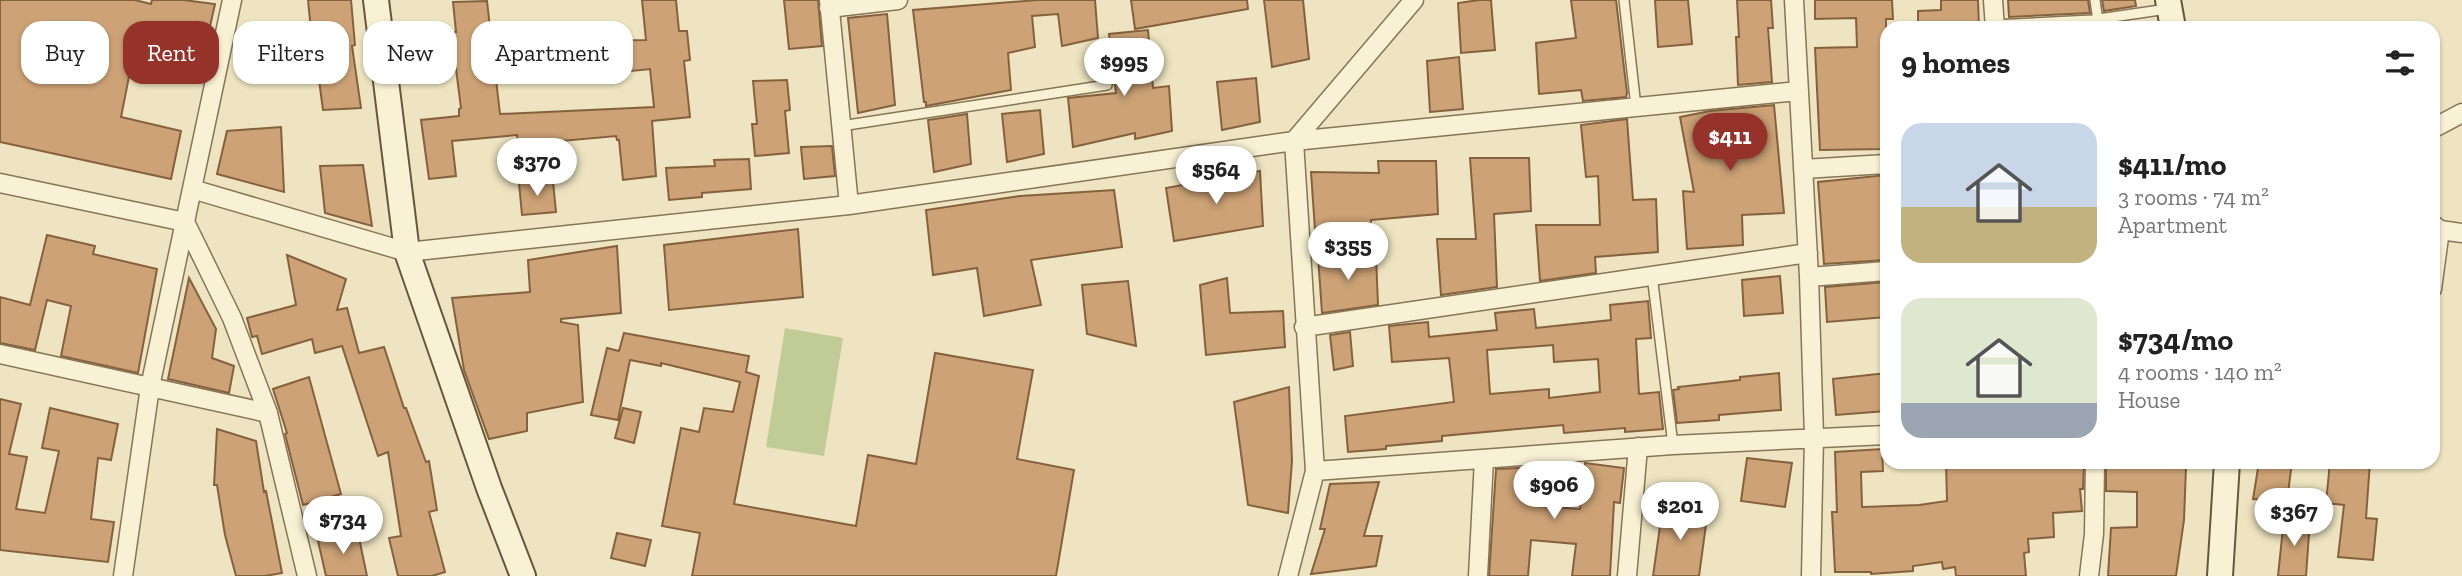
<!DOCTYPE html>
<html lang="en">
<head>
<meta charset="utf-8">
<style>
  :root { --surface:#fff; --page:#f2f2f2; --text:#222; --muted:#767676; --accent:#953229 }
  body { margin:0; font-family:"Zilla Slab",serif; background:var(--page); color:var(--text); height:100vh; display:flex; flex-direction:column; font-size:26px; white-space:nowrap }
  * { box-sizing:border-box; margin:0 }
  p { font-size:23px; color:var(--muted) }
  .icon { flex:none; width:38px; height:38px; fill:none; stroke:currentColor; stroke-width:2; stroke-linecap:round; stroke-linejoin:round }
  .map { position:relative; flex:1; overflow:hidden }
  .side { position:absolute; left:1880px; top:21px; width:560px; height:448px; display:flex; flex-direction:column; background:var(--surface); border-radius:21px; box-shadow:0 2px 5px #0004 }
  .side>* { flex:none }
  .hud { position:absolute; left:21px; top:21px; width:665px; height:63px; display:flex; gap:14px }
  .price { position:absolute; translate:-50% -60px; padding:0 16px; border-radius:24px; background:#fff; color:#222; font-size:23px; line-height:46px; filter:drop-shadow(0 2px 4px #0008) }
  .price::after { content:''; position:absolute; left:50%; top:42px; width:21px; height:16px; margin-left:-10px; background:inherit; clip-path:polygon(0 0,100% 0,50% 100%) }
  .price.current { background:var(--accent); color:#fff }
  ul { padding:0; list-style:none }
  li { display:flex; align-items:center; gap:21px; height:175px; padding:0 21px }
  li span { display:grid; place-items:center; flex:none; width:196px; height:140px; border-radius:21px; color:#555 }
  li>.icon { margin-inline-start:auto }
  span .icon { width:84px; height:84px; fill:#fffc; stroke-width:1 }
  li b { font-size:30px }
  h2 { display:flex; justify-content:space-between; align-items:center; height:84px; padding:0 21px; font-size:30px }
  .tag { padding:0 24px; border-radius:21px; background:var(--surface); box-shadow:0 2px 5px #0004; font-size:24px; line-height:63px }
  .tag.current { background:var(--accent); color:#fff }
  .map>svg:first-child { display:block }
  .green { fill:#c0cb95 }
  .building { fill:#cca276; stroke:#86613e; stroke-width:2; fill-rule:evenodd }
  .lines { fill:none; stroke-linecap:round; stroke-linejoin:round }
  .lane-casing { stroke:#877558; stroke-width:12 }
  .street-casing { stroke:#877558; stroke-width:21 }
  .secondary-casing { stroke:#68563c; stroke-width:28 }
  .lane { stroke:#f9f1d4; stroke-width:9 }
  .street { stroke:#f9f1d4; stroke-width:18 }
  .secondary { stroke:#f9f1d4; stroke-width:24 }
</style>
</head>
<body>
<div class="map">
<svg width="2462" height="576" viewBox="0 0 2462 576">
  <rect width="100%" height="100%" fill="#eee4c1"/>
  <path class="green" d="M785 328 843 338 824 456 766 447Z"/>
  <path class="building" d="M0 0H135L151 4 152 0H183L215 4 206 44 138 31 121 117 181 131 171 179 0 142Z
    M308 0H351L355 45 352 46 361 108 323 110 315 50H313Z
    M642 0H676L679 31H687L690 60 684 61 690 117 652 121 656 176 623 180 619 140H617L616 136 518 145 517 135 452 141 456 176 429 179 421 120 459 116V109L461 108 455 61 418 65 415 33 456 32 453 2 487 1 500 114 654 107 650 69 612 73 611 69 567 73 565 41 646 40Z
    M784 0H818L822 46 789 49Z
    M1038 0H1095L1098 38 1062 46 1058 14 1032 16 1035 47 1008 53 1011 90 926 106V102H924L913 10Z
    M1131 0H1247L1248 9 1135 29Z
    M1264 0H1303L1309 59 1272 67Z
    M1479 0H1491L1495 50 1461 53 1458 3Z
    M1571 0H1616L1627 93 1626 97 1583 101 1581 90 1539 94 1536 43 1576 38Z
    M1655 0H1688L1692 44 1658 47Z
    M1737 0H1771L1773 28H1768L1772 82 1738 85 1736 37H1739Z
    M1815 0H1892L1893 19H1886V149L1820 150 1815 48 1857 47 1856 18 1815 19Z
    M1941 0H1978L1979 28H1918V11L1941 10Z
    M2008 0H2088L2090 13 2009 17Z
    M2102 0H2135L2136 6 2104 11Z
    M887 14 895 105 858 113 848 18Z
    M1148 30 1153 88 1169 86 1172 131 1135 139V133L1073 147 1068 98 1116 93 1109 34Z
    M1459 57 1463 109 1430 112 1427 61Z
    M1256 78 1260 122 1222 130 1217 82Z
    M787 80 790 110 785 111 789 153 755 156 752 124H757L753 81Z
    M1774 105 1784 213 1742 215 1743 245 1687 249 1683 191 1694 192 1680 117 1710 111Z
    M1040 110 1044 154 1007 162 1002 114Z
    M967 114 971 164 934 172 928 120Z
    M1627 119 1633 200 1656 199 1658 252 1595 257 1596 273 1540 281 1536 225H1600L1598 176 1586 177 1581 125Z
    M281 127 284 192 217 174 227 131Z
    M832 146 835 176 804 179 801 147Z
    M1470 158H1529L1531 211 1494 214 1497 287 1441 295 1437 239H1476Z
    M749 159 751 189 702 193V197L669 200 666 168 715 166 714 160Z
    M1378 161H1436L1438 214 1371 220V225L1315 230 1311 172 1379 173Z
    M363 165 372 226 325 213 320 166Z
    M1260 171 1263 226 1174 241 1166 188Z
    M1886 175V260L1824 264 1818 182Z
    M553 182 556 212 522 215 519 183Z
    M1114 190 1122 247 1031 260 1041 305 984 316 977 268 933 275 926 210 1020 196Z
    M798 229 803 297 669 310 664 245Z
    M47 235 95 246 93 254 157 269 138 373 61 356 71 306 47 300 35 350 0 343V297L30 305Z
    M617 246 621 313 561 319V322L578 325 583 402 527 413V431L489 439 464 370 452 298 530 292 528 260Z
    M287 255 346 279 337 310 347 308 359 353 384 347 404 408H406L426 462 429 461 437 510 429 512 445 572 432 576H398L389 538 401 536 388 452 378 456 342 346 315 353 312 339 262 354 257 336 252 337 247 318 296 305Z
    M1318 256H1376L1378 305 1322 313Z
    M1780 276 1783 313 1744 316 1742 280Z
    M189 278 216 329 212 358 234 366 229 393 168 379Z
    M1227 278 1230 313 1283 311 1285 347 1206 355 1200 285Z
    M1128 281 1136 346 1087 334 1082 285Z
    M1886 282V317L1827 322 1825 287Z
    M1648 301 1651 338 1636 339 1639 394 1659 392 1663 429 1625 432V428L1564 433 1563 425 1442 436V441L1386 446V449L1348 452 1345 416 1454 402 1449 358 1392 362 1389 326 1428 322 1429 337 1497 330 1495 313 1534 309 1536 328 1611 320 1610 305ZM1553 345 1554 362 1598 359 1600 392 1549 398V389L1490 394 1487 350Z
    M1350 332 1353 366 1334 370 1330 335Z
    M624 333 749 356 746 372 759 376 734 504 856 526 868 455 916 464 935 353 1033 370 1017 459 1074 470 1056 576H692L700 533 662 526 681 428 699 432 704 408 733 412 740 382 661 363V366L630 360 618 420 591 415 607 348 619 351Z
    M1779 373 1781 410 1719 415V420L1677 423 1673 390 1679 389 1678 387 1740 380V377Z
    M1886 373V411L1836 415 1833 379Z
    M309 377 341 494 303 505 285 434 287 433 273 389Z
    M1289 387 1292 461 1288 513 1248 505 1234 402Z
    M0 399 21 404 9 454 27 457 16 509 45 513 59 451 42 448 50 408 118 424 111 460 98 458 91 519 114 522 108 562 0 550Z
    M623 408 641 412 634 443 615 438Z
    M217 429 256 441 264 492 266 491 282 573 265 576H236L225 535 217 485H214Z
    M1882 449 1883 471 1861 472 1862 507 1919 505 1947 501 1946 462H2084L2083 489H2080L2082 511 2053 513 2054 537 2028 539 2029 552 2024 553 2026 576H1956L1955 567 1943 569 1942 562 1913 566V571L1871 574V572H1835L1832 512H1837L1835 452Z
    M1747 458 1792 463 1785 507 1741 501Z
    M2106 462H2137V468L2186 467 2184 520 2176 576H2108L2111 528 2137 527V492L2106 491Z
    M2259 462H2292L2287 501 2253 499Z
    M2330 462H2370L2366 518 2377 519 2373 560 2338 557 2344 505 2326 503Z
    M1585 463 1624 468 1620 503 1614 502 1610 576H1572L1576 544 1531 540 1528 576H1489L1496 469 1542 467 1538 506 1580 509Z
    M1379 482 1364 536H1382L1376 566 1311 574 1325 529H1320L1330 484Z
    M1663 505 1708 510 1699 576H1653Z
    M2284 518 2310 520 2306 576H2278Z
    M358 533 367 576H326L318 541Z
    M617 533 651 540 645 566 611 558Z"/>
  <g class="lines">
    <defs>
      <path id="lane" d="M1624 0 1636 107
        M2095 0 2099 28
        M1994 25 2092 20 2167 9
        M841 126 1107 85
        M1652 275 1673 445"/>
      <path id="street" d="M829 0 849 205
        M1794 0 1809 277 1814 437 1811 576
        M1993 0 1995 28
        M829 8 898 0
        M1798 91 1294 141 1315 471 1673 445 1886 435
        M2432 129 2462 113
        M1803 169 1886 164
        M0 183 185 222 232 318 268 413
        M192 189 407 252 849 205 1294 141 1414 0
        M2432 224 2440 230 2462 233
        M1809 277 1886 271
        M2432 289 2440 230
        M1304 327 1808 253
        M0 354 268 413 307 576
        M123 576 150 387 232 0
        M1288 576 1315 471
        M1478 576 1484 459
        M1627 576 1638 447
        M2089 576 2094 534 2095 462"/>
      <path id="secondary" d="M376 0 407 252 489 488 523 576
        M2168 0 2173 28
        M2220 576 2227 462"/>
    </defs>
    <use href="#lane" class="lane-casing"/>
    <use href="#street" class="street-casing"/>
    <use href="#secondary" class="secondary-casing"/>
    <use href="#lane" class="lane"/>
    <use href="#street" class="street"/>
    <use href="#secondary" class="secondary"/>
  </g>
</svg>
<b class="price" style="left:1124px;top:98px">$995</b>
<b class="price current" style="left:1730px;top:173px">$411</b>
<b class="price" style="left:537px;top:198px">$370</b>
<b class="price" style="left:1216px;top:206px">$564</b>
<b class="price" style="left:1348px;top:282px">$355</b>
<b class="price" style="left:1554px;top:521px">$906</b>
<b class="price" style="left:1680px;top:542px">$201</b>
<b class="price" style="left:2294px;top:548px">$367</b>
<b class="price" style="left:343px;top:556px">$734</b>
<div class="hud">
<a class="tag">Buy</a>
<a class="tag current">Rent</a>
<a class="tag">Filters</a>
<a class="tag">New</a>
<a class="tag">Apartment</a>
</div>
<section class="side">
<h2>9 homes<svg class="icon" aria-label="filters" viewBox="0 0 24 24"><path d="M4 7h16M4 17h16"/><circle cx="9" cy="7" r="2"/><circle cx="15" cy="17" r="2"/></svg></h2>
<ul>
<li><span style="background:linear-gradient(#c9d6e8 60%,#c2b280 0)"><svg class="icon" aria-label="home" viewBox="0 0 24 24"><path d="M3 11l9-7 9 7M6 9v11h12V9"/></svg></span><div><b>$411/mo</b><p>3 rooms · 74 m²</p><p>Apartment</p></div></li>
<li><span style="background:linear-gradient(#dfe7d0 75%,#9aa5b1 0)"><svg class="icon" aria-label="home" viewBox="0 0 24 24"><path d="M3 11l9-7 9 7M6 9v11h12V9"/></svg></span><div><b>$734/mo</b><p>4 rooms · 140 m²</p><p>House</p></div></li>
</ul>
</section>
</div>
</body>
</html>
